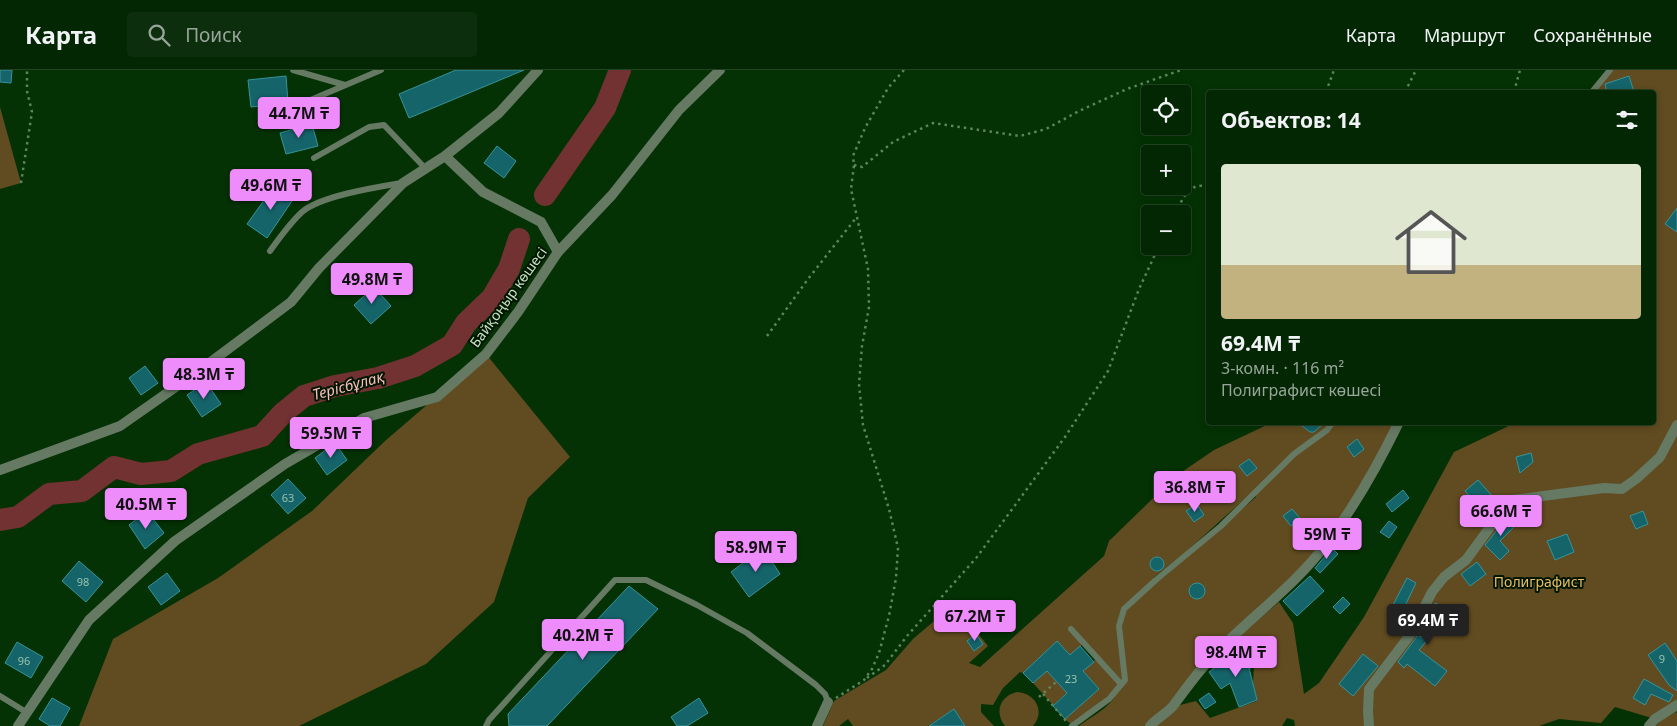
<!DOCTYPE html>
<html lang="ru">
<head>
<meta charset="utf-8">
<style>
  :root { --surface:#032603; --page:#0d2e0d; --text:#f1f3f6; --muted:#97a59a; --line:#244325; --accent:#ed8cfa }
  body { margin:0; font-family:"Noto Sans",sans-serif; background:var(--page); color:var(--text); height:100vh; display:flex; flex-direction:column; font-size:19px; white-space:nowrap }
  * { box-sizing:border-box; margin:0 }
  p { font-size:16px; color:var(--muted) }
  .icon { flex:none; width:28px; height:28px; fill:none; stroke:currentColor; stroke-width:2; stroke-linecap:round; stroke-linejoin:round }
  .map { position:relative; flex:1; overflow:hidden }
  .side { position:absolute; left:1206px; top:20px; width:450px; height:335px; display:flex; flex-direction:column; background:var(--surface); border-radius:5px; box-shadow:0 2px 8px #0003,0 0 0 1px var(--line) }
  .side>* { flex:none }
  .tools { position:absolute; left:1141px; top:15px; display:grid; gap:10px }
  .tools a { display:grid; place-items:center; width:50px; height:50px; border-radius:5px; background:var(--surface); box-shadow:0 2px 8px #0003,0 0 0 1px var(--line); font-size:25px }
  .price { position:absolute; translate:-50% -42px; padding:0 11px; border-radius:5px; background:var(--accent); color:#111; font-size:16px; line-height:32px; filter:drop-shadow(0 1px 2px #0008) }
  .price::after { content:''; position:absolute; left:50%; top:30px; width:15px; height:11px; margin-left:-8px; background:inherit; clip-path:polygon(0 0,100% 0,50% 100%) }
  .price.selected { background:#222; color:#fff }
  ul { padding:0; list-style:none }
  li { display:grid; align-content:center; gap:10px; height:265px; padding:0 15px }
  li+li { border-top:1px solid var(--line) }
  li span { display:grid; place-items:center; height:155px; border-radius:5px; color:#555 }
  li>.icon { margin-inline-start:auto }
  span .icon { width:90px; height:90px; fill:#fffc; stroke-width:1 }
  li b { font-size:21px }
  h2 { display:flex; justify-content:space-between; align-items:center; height:60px; padding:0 15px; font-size:21px }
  header { display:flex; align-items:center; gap:30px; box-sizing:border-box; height:70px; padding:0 25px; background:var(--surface); border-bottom:1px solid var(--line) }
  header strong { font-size:24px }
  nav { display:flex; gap:28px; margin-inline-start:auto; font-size:18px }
  .search { width:350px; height:45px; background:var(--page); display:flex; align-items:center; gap:12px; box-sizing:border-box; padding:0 18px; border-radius:5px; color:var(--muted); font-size:19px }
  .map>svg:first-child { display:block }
  .green { fill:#614b20; fill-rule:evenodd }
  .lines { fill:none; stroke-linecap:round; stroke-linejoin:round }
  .river { stroke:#713231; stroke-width:22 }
  .building { fill:#15646a; stroke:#36949b }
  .path { stroke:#5d845c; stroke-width:2.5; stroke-dasharray:2.5 4; stroke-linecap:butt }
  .service { stroke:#657963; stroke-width:6 }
  .minor { stroke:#657963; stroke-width:10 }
  .tertiary { stroke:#657963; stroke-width:10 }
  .labels { text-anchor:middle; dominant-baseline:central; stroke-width:4; stroke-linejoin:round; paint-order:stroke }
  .number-label { font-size:11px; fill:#98c2ab }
  .street-label { font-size:14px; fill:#c4e2c1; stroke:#011601 }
  .park-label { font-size:14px; fill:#eabd63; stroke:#011601 }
  .water-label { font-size:15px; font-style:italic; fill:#fbbdba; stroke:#011601 }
</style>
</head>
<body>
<header>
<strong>Карта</strong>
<div class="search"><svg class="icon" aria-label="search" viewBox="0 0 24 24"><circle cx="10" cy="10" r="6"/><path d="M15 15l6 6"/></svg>Поиск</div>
<nav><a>Карта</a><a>Маршрут</a><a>Сохранённые</a></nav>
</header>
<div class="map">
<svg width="1677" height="656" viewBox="0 0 1677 656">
  <rect width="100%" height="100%" fill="#043204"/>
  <path class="green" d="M1610 0H1677V632L1655 649 1615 637 1601 653 1559 649 1539 656H1295L1294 650 1287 648 1282 656H1079C1093 645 1117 635 1118 616L1099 634 1072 655 1065 649 1099 619 1083 601 1096 589 1083 574 1069 586 1057 571 1023 603 1020 602 1003 618 993 635 981 634V642L994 656H965L954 639 928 656H853L848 649 839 656H823L834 631 886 600 913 569 954 534 988 576 969 593 980 597 1104 486 1109 471 1176 406 1214 380 1271 353H1399L1327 474 1211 588 1172 637 1196 631 1210 648 1257 631 1253 613 1254 596 1236 569 1279 532 1293 553 1304 624 1319 613 1364 547 1454 382 1515 353 1654 352V22H1592ZM1252 422 1256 427 1164 507 1153 508 1188 480Z
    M0 37 21 113 0 119Z
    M486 284 570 387 528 428 494 532 426 594 299 656H79L113 569 218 508 312 441 385 371Z
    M1047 601 1067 623 1053 635 1033 613Z
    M1017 622C1035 623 1046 641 1033 656H1005C994 642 1000 626 1017 622Z
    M1676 642 1677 643V656H1656L1660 651Z"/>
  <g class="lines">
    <path class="river" d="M545 125 605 38 620 0
      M0 450 18 447 49 424 82 421 114 397 141 404 171 401 198 384 262 366 283 343 304 326 335 316 378 308 415 296 452 275 466 253 492 228 509 199 519 169"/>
  </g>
  <path class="building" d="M0 0H12L11 13 0 12Z
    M456 0H524L409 48 399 24Z
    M286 6 288 33 251 37 248 10Z
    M1629 6 1634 22H1607L1605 14Z
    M312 54 318 76 286 84 280 63Z
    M497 76 516 91 504 108 484 93Z
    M275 115 294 128 267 168 247 154Z
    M1677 138V162L1665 154Z
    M374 217 391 236 371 254 354 235Z
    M145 296 158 313 141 325 129 308Z
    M206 312 221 334 202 347 187 325Z
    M1297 352H1325L1314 362H1310Z
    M1357 369 1364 379 1354 387 1347 377Z
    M335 373 347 390 327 405 315 388Z
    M1531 383 1533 392 1520 403 1516 387Z
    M1249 389 1257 398 1247 406 1239 396Z
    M288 409 306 428 288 444 271 425Z
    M1478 410 1493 427 1480 439 1465 421Z
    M1403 420 1409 428 1392 442 1386 434Z
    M1197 434 1204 445 1194 452 1186 441Z
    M1292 439 1300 448 1291 456 1283 446Z
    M1513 440 1518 445 1511 452 1515 456 1500 471 1509 481 1500 490 1485 475Z
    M147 441 164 463 145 479 129 455Z
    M1643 441 1648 454 1636 459 1630 446Z
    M1389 451 1397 457 1389 468 1380 462Z
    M1567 464 1574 482 1555 490 1547 471Z
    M763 478 780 504 749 527 731 502Z
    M1332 478 1338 484 1320 503 1315 498Z
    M1150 494a7 7 0 1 1 14 0a7 7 0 1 1-14 0Z
    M79 491 103 512 86 532 62 511Z
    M1477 492 1486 504 1470 516 1461 504Z
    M167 503 180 521 161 535 148 517Z
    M1310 506 1324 521 1297 546 1283 531Z
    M1407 508 1416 513 1403 540 1393 535Z
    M1189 521a8 8 0 1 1 16 0a8 8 0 1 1-16 0Z
    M629 516 658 539 547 656H509L508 644Z
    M1343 527 1350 534 1340 544 1333 537Z
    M1435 533 1454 541 1443 566 1434 562 1419 580 1447 601 1435 616 1407 594 1404 598 1398 592 1418 565 1421 567Z
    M976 564 983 574 974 581 967 571Z
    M1057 571 1070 585 1080 576 1094 592 1083 601 1099 619 1065 649 1053 636 1067 623 1047 601 1033 613 1023 603Z
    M17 572 43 587 31 608 5 593Z
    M1665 573 1677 591V621L1669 615 1648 585Z
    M1239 579 1251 598H1249L1257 630 1239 637 1230 613 1221 619 1209 602Z
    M1363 584 1378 596 1353 626 1339 614Z
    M1644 609 1673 625 1669 632 1651 624 1645 635 1633 628Z
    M1209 623 1216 632 1205 639 1199 630Z
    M52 628 70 638 60 656H50L39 649Z
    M699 628 708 643 687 656H677L671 647Z
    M954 639 965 656H929Z"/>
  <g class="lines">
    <path class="path" d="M1326 22 1334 0
      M1405 22 1416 0
      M1514 22 1520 0
      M854 95 862 97 893 72 933 53 1020 66 1046 59 1079 41 1127 19 1181 0
      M21 113 32 42 27 21V0
      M1175 144C1183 129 1188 111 1209 117
      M767 266 808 209 856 148
      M867 608 885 595 907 566 977 487 1065 367 1108 301 1139 219 1159 176
      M1043 624 1066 651
      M1039 627 1056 612
      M836 628 864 610 872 599 879 583 889 546 896 508 898 478 889 439 863 355 859 314 862 276 869 237 868 199 851 119 854 95 853 86 865 58 888 18 904 0"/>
    <path class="service" d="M293 0 345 15
      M1592 22 1610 0
      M280 43 381 0
      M314 88 369 57 384 55 425 98
      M270 181C280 167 290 153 302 142 320 126 377 117 401 113
      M1071 559 1121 614
      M0 626 26 642
      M486 656 489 650 615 510H646L697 535 747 563 816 615 825 624 828 632
      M1072 656 1109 629 1125 610 1119 556 1124 539 1157 509 1221 456 1294 384 1327 360 1333 352"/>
    <path class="minor" d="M445 86 483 122 541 152 558 182 612 125 679 40 720 0
      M0 400 120 356 200 300 291 232 319 198 403 113 445 86 499 43 538 0
      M817 656 828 632
      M1150 656C1157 648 1166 644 1173 636 1185 620 1197 603 1211 588 1248 549 1294 517 1327 473 1355 436 1378 395 1399 352
      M1369 656 1368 641 1369 619 1410 565 1432 522 1444 507 1466 490 1496 449 1512 430 1604 418 1622 419 1636 409 1660 387 1677 355"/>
    <path class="tertiary" d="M18 656 89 550 175 471 285 394 364 348 437 327 486 284 518 242 558 182
      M1649 656 1655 649 1677 635"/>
  </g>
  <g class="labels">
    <g class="number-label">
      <text x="288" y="427">63</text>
      <text x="83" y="511">98</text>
      <text x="1662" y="588">9</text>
      <text x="24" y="590">96</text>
      <text x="1071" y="608">23</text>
    </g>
    <g class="street-label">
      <text transform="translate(508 227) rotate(-54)">Байқоңыр көшесі</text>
    </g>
    <g class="park-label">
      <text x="1539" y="511">Полиграфист</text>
    </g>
    <g class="water-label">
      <text transform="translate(348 315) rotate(-15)">Терісбұлақ</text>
    </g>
  </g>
</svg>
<div class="tools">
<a><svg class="icon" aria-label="locate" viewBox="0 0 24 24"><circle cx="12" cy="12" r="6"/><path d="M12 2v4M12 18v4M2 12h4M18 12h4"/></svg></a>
<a>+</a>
<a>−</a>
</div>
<b class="price" style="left:299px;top:69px">44.7M ₸</b>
<b class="price" style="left:271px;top:141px">49.6M ₸</b>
<b class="price" style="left:372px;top:235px">49.8M ₸</b>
<b class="price" style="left:204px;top:330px">48.3M ₸</b>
<b class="price" style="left:331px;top:389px">59.5M ₸</b>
<b class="price" style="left:1195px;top:443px">36.8M ₸</b>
<b class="price" style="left:146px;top:460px">40.5M ₸</b>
<b class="price" style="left:1501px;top:467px">66.6M ₸</b>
<b class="price" style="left:1327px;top:490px">59M ₸</b>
<b class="price" style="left:756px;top:503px">58.9M ₸</b>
<b class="price" style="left:975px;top:572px">67.2M ₸</b>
<b class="price selected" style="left:1428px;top:576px">69.4M ₸</b>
<b class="price" style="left:583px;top:591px">40.2M ₸</b>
<b class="price" style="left:1236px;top:608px">98.4M ₸</b>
<section class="side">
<h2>Объектов: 14<svg class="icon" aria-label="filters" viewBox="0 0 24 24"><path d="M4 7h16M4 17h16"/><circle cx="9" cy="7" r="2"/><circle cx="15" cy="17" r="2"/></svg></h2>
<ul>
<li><span style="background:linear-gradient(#dfe7d0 65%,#c2b280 0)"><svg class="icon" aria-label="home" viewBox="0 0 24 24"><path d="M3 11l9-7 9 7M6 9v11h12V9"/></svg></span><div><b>69.4M ₸</b><p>3-комн. · 116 m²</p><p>Полиграфист көшесі</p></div></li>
</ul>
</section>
</div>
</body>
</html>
